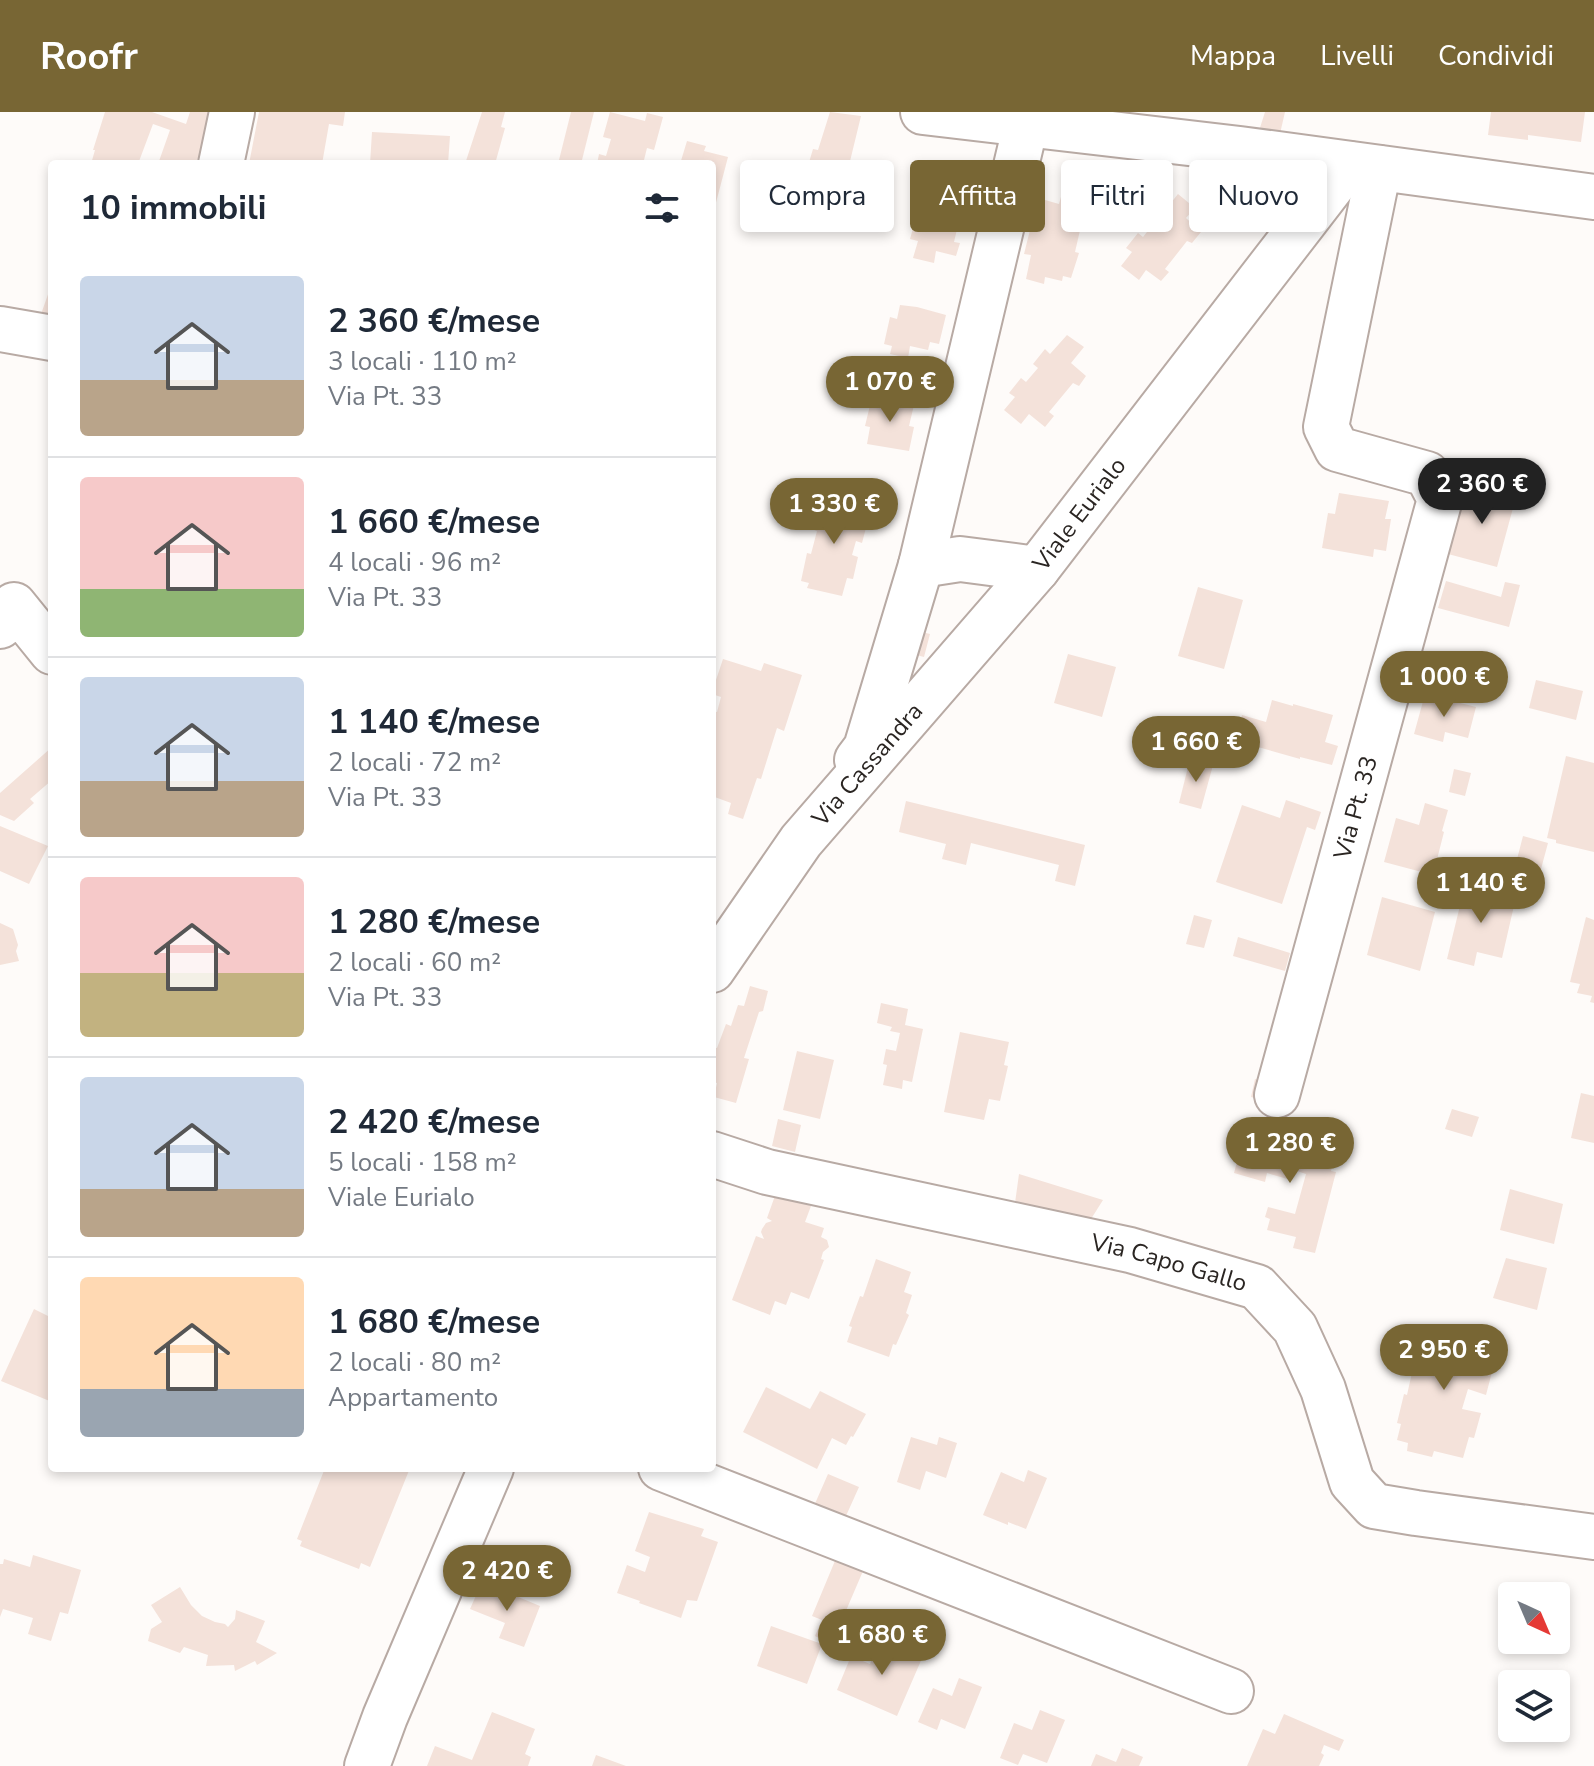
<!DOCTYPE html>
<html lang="it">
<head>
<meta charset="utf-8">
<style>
  :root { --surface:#fff; --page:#f2f2f3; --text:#1f2937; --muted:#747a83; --line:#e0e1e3; --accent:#786634 }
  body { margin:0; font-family:"Nunito Sans",sans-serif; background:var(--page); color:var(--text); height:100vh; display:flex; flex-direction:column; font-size:30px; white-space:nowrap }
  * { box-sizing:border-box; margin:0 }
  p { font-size:26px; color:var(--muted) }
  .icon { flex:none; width:44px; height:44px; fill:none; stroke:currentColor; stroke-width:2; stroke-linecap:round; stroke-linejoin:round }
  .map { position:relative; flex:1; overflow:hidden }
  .sheet { position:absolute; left:48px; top:48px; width:668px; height:1312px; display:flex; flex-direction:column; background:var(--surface); border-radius:8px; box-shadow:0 4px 12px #0003 }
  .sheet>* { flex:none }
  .top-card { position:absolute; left:740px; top:48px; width:734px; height:72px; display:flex; gap:16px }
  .needle { width:52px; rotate:136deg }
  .fabs { position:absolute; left:1498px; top:1470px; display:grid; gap:16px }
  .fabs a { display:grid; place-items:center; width:72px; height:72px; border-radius:8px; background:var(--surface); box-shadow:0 4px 12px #0003; font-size:40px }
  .price { position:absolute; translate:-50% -68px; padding:0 18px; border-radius:28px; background:var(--accent); color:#fff; font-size:26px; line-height:52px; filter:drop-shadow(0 2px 4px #0008) }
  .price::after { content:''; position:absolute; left:50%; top:48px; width:24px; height:18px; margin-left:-12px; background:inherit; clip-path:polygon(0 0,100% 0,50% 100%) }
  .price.active { background:#222; color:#fff }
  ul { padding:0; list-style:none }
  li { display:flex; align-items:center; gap:24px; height:200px; padding:0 32px }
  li+li { border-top:2px solid var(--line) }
  li span { display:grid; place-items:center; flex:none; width:224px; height:160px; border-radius:8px; color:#555 }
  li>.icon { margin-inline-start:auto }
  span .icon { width:96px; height:96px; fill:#fffc; stroke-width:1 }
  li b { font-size:34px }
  h2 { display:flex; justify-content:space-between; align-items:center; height:96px; padding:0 32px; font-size:34px }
  .tag { padding:0 28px; border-radius:8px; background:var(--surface); box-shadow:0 4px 12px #0003; font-size:28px; line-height:72px }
  .tag.active { background:var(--accent); color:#fff }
  header { display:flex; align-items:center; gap:48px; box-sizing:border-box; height:112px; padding:0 40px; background:var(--accent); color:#fff }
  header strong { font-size:38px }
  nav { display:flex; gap:44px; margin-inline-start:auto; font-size:28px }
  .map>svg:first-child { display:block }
  .building { fill:#f4e2da }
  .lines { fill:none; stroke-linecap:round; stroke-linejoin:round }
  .minor-casing { stroke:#b8aaa4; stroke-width:48 }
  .minor { stroke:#fff; stroke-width:44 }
  .labels { text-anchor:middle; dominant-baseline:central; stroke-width:7; stroke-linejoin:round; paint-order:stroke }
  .street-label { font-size:24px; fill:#2a2522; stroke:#fff }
</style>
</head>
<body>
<header>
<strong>Roofr</strong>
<nav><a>Mappa</a><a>Livelli</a><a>Condividi</a></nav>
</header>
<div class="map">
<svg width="1594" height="1654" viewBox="0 0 1594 1654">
  <rect width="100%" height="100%" fill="#fefbf9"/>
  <path class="building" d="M105 0H152L186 12 190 0H207L225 6 204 35 195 52H158L170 18 153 12 138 52 130 50 129 52H91L95 38H93Z
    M259 0H345L343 14 329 12 322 52H249Z
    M482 0H505L501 15 505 16 495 52H465Z
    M571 0H594L581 52H558Z
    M610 0 645 9 647 1 663 5 654 38 647 36 643 52H597L599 42 606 44 611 27 603 25Z
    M830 0 861 4 843 78 804 67 813 37 818 38Z
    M1265 0H1285L1279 26 1258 22Z
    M1491 0H1585L1581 30 1528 23V28L1488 23Z
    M372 20 450 24 448 52H370Z
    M687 29 706 34 704 39 728 45 713 102 712 52H680Z
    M935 57 956 62 954 74 972 79 969 94 963 92 954 130 960 131 956 144 936 139 934 151 913 146 918 129 910 127 915 109 921 111 925 93 919 91 924 73 930 75Z
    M1064 74 1081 78 1080 83 1091 86 1084 115 1081 114 1075 140 1079 141 1071 166 1063 164 1062 169 1045 165 1044 172 1026 167 1031 143 1024 142 1038 86 1059 92Z
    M1178 82 1195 96 1186 106 1201 120 1192 131 1187 129 1165 157 1169 160 1161 169 1146 158 1139 168 1121 154 1132 140 1126 136 1138 121 1143 125 1154 111 1149 107 1161 92 1166 97Z
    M52 171V208L40 205Z
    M900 193 917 195 946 203 939 232 930 230 928 238 910 234 908 246 890 242 892 234 884 232 890 205 897 207Z
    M1067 223 1084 235 1071 251 1086 264 1079 274 1073 271 1049 300 1054 304 1045 315 1029 302 1021 312 1004 298 1015 285 1009 281 1021 266 1026 270 1038 256 1033 252 1045 237 1050 242Z
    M877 284 914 293 909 314 914 315 909 339 867 332 870 315 865 314 872 285 877 286Z
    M1467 373 1516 385 1497 455 1448 442Z
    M1339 381 1389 389 1385 407H1391L1386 439 1374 437 1373 445 1322 436 1328 401 1335 402Z
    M829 385 864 393 860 411 867 412 862 431 856 429 852 443 858 445 853 467 847 466 842 484 807 476 809 471 801 469 807 441 811 442 817 419 814 418 819 390 828 392Z
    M1446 469 1501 485 1505 470 1520 473 1509 515 1438 496Z
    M1198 475 1243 488 1224 557 1178 544Z
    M903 515 930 522 924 545 897 538Z
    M1068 542 1116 555 1102 605 1054 591Z
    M723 547 761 559 764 551 802 563 784 619 777 616 761 667 757 666 743 707 728 702 731 691 712 684V599L717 600 721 585 712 582V580Z
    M1536 568 1583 579 1576 608 1529 596Z
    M1425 582 1476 595 1468 626 1445 620 1443 630 1414 622Z
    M1272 588 1293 594V592L1333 603 1325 630 1338 634 1332 653 1300 645V647L1258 635 1256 644 1233 637 1242 603 1266 610Z
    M52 635V668L30 687 34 691 14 709 0 703V681Z
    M1566 644 1594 651V740L1556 731V728L1547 726Z
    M1190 647 1213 653 1201 697 1179 691Z
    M1454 657 1471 661 1465 684 1449 680Z
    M1286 688 1321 700 1315 718 1307 715 1282 792 1216 770 1242 693 1280 706Z
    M906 689 1085 733 1075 774 1055 769 1059 753 971 731 966 753 942 747 946 732 899 720Z
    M1425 691 1448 698 1442 719 1444 720 1433 763 1384 750 1396 706 1419 713Z
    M0 714 48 734 29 772 0 759Z
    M1523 724 1548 731 1541 757 1516 751Z
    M1465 773 1516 785 1502 846 1477 840 1474 854 1447 847Z
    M1382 785 1435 800 1420 859 1367 843Z
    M1194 803 1212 808 1204 836 1186 832Z
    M1586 805 1594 808V891L1590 890 1592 884 1577 881 1580 872 1570 870Z
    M0 811 13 817 18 833 16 839 19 849 0 853Z
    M1238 825 1290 841 1285 859 1233 844Z
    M750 874 768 879 763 899 759 900 744 946 749 947 736 991 714 985 717 971 712 970V935L717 936 726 912 731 914 738 893 744 894Z
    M881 891 908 897 905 913 923 917 912 970 903 968 902 977 883 973 887 953 883 952 886 937 896 939 900 921 890 919 892 915 877 911Z
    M960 920 1009 930 1004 953 1008 954 1000 989 989 987 984 1008 944 1000Z
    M797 939 834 948 820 1007 783 998Z
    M1255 967 1271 972 1267 989 1251 985Z
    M1581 981 1594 984V1031L1571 1026Z
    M1452 997 1479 1005 1472 1025 1445 1017Z
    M778 1007 801 1013 795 1040 772 1034Z
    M1246 1016 1288 1028 1285 1041 1296 1044 1298 1037 1334 1047 1331 1059 1336 1060 1315 1141 1293 1136 1296 1125 1267 1118 1270 1107 1265 1105 1268 1095 1295 1102 1306 1062 1294 1058 1291 1068 1267 1061 1265 1070 1234 1061Z
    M1019 1062 1103 1088 1091 1107 1076 1105 1015 1091Z
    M1510 1077 1563 1092 1554 1132 1500 1118Z
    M776 1081 811 1094 805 1110 824 1116 821 1125 827 1128 829 1135 823 1140 821 1147 824 1148 809 1187 791 1180 786 1193 775 1189 770 1203 732 1188 756 1124 764 1127 761 1120 762 1117 766 1111 772 1109 767 1106Z
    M1506 1146 1547 1156 1537 1198 1493 1186Z
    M876 1147 911 1160 904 1180 912 1183 906 1201 909 1203 896 1233 893 1232 889 1245 847 1230 852 1215 849 1214 860 1184 863 1185Z
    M34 1197 52 1206V1290L1 1269Z
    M1424 1212 1464 1222 1463 1227 1498 1237 1486 1283 1468 1277 1462 1297 1481 1301 1474 1326 1469 1325 1463 1346 1434 1339 1432 1345 1407 1339 1408 1331 1397 1328 1401 1312 1397 1311 1404 1282 1407 1283 1413 1256 1410 1255Z
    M766 1275 810 1297 820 1279 866 1302 853 1325 851 1324 846 1333 832 1326 817 1357 743 1320Z
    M911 1325 937 1333 939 1325 957 1331 946 1366 926 1359 920 1378 897 1370Z
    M325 1356H410L370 1455 361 1451 359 1457 300 1434 302 1429 297 1427Z
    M1028 1358 1047 1366 1026 1417 1008 1410V1413L983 1403 1001 1360 1024 1370Z
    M828 1362 859 1375 841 1415 810 1403Z
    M649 1400 704 1417 701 1424 718 1430 697 1489 687 1488 681 1506 639 1491 640 1489 617 1481 627 1453 645 1460 650 1445 635 1439Z
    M842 1432 869 1445 833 1529 830 1528 826 1539 822 1537 825 1529 815 1524 822 1508 812 1504Z
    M33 1443 81 1458 68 1502 60 1500 51 1529 28 1522 33 1506 3 1497 0 1505V1452H3L4 1447 30 1455Z
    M482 1470 540 1494 524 1535 499 1526 505 1511 470 1497Z
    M180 1475 191 1493 202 1504 215 1510 225 1512 228 1515 235 1507 236 1498 265 1509 256 1530 277 1541 257 1553 255 1549 235 1559 234 1553 206 1554 208 1543 184 1535 180 1541 148 1529 151 1517 162 1510 151 1493Z
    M771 1514 822 1532 807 1572 757 1554Z
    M881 1526 923 1544 897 1604 837 1578 851 1544 870 1552Z
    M959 1566 982 1575 965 1617 941 1607 937 1618 918 1610 933 1576 952 1584Z
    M1040 1598 1065 1608 1047 1651 1023 1642 1018 1653 1000 1646 1014 1611 1032 1618Z
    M492 1600 535 1617 525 1642 531 1645 528 1654H427L435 1634 472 1648Z
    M1284 1602 1344 1628 1339 1639 1324 1633 1321 1641 1324 1643 1319 1654H1247L1263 1617 1275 1622Z
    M1122 1636 1143 1645 1139 1654H1091L1096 1642 1116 1650Z
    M596 1643 626 1654H592Z"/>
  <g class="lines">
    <defs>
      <g id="minor">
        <path d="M923 0 1240 37 1594 85"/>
        <path d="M221 52 232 0"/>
        <path d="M0 217 52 226"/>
        <path d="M921 453 960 447 1037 457"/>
        <path d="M0 514 14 493 52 540"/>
        <path d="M857 648 866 636 921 453 1026 12"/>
        <path id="s1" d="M712 858 801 729 1037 457 1349 52"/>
        <path id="s2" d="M1277 983 1440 387 1427 362 1337 337 1326 315 1379 56"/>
        <path id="s3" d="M712 1042 767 1060 1130 1138 1257 1175 1295 1216 1323 1277 1352 1370 1374 1394 1416 1401 1594 1425"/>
        <path d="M661 1356 1231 1579"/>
        <path d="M367 1654 385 1605 491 1356"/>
      </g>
    </defs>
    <use href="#minor" class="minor-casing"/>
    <use href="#minor" class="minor"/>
  </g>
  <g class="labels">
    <g class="street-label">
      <text stroke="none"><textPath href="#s1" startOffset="586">Viale Eurialo</textPath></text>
      <text stroke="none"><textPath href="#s1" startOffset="258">Via Cassandra</textPath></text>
      <text stroke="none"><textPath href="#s2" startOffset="298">Via Pt. 33</textPath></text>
      <text stroke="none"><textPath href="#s3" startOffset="470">Via Capo Gallo</textPath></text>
    </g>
  </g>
</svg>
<div class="fabs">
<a><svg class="needle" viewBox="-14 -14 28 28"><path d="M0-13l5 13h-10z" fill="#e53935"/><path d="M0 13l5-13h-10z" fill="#747a83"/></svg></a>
<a><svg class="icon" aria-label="layers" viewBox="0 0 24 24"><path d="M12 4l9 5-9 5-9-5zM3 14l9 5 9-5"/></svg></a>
</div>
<b class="price" style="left:890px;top:312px">1 070 €</b>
<b class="price active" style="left:1482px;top:414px">2 360 €</b>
<b class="price" style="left:834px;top:434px">1 330 €</b>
<b class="price" style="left:1444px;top:607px">1 000 €</b>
<b class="price" style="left:1196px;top:672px">1 660 €</b>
<b class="price" style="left:1481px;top:813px">1 140 €</b>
<b class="price" style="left:1290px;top:1073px">1 280 €</b>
<b class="price" style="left:1444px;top:1280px">2 950 €</b>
<b class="price" style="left:507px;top:1501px">2 420 €</b>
<b class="price" style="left:882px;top:1565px">1 680 €</b>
<div class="top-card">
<a class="tag">Compra</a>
<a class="tag active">Affitta</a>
<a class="tag">Filtri</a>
<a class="tag">Nuovo</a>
</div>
<section class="sheet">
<h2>10 immobili<svg class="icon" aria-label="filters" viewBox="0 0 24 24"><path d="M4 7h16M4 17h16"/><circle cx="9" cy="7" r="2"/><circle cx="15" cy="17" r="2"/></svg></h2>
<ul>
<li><span style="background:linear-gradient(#c9d6e8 65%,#b9a48a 0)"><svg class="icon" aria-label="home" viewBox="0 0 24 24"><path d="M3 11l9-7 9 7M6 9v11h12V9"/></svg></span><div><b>2 360 €/mese</b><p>3 locali · 110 m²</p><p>Via Pt. 33</p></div></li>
<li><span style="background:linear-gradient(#f6c9c9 70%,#8fb573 0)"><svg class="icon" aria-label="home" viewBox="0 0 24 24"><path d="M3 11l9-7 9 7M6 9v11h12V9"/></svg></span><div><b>1 660 €/mese</b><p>4 locali · 96 m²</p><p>Via Pt. 33</p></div></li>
<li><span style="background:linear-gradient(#c9d6e8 65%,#b9a48a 0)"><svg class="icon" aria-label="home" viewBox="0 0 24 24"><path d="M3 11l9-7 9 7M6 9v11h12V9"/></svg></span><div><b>1 140 €/mese</b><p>2 locali · 72 m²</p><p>Via Pt. 33</p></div></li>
<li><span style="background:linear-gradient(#f6c9c9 60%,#c2b280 0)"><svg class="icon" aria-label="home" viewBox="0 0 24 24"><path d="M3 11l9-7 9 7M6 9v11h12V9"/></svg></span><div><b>1 280 €/mese</b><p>2 locali · 60 m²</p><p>Via Pt. 33</p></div></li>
<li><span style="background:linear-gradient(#c9d6e8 70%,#b9a48a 0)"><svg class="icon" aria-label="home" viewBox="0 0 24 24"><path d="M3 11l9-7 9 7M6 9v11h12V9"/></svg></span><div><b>2 420 €/mese</b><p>5 locali · 158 m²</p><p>Viale Eurialo</p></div></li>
<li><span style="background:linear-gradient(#ffd9b3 70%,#9aa5b1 0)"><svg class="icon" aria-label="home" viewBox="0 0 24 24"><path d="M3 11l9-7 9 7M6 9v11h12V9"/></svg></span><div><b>1 680 €/mese</b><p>2 locali · 80 m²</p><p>Appartamento</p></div></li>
</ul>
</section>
</div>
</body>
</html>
